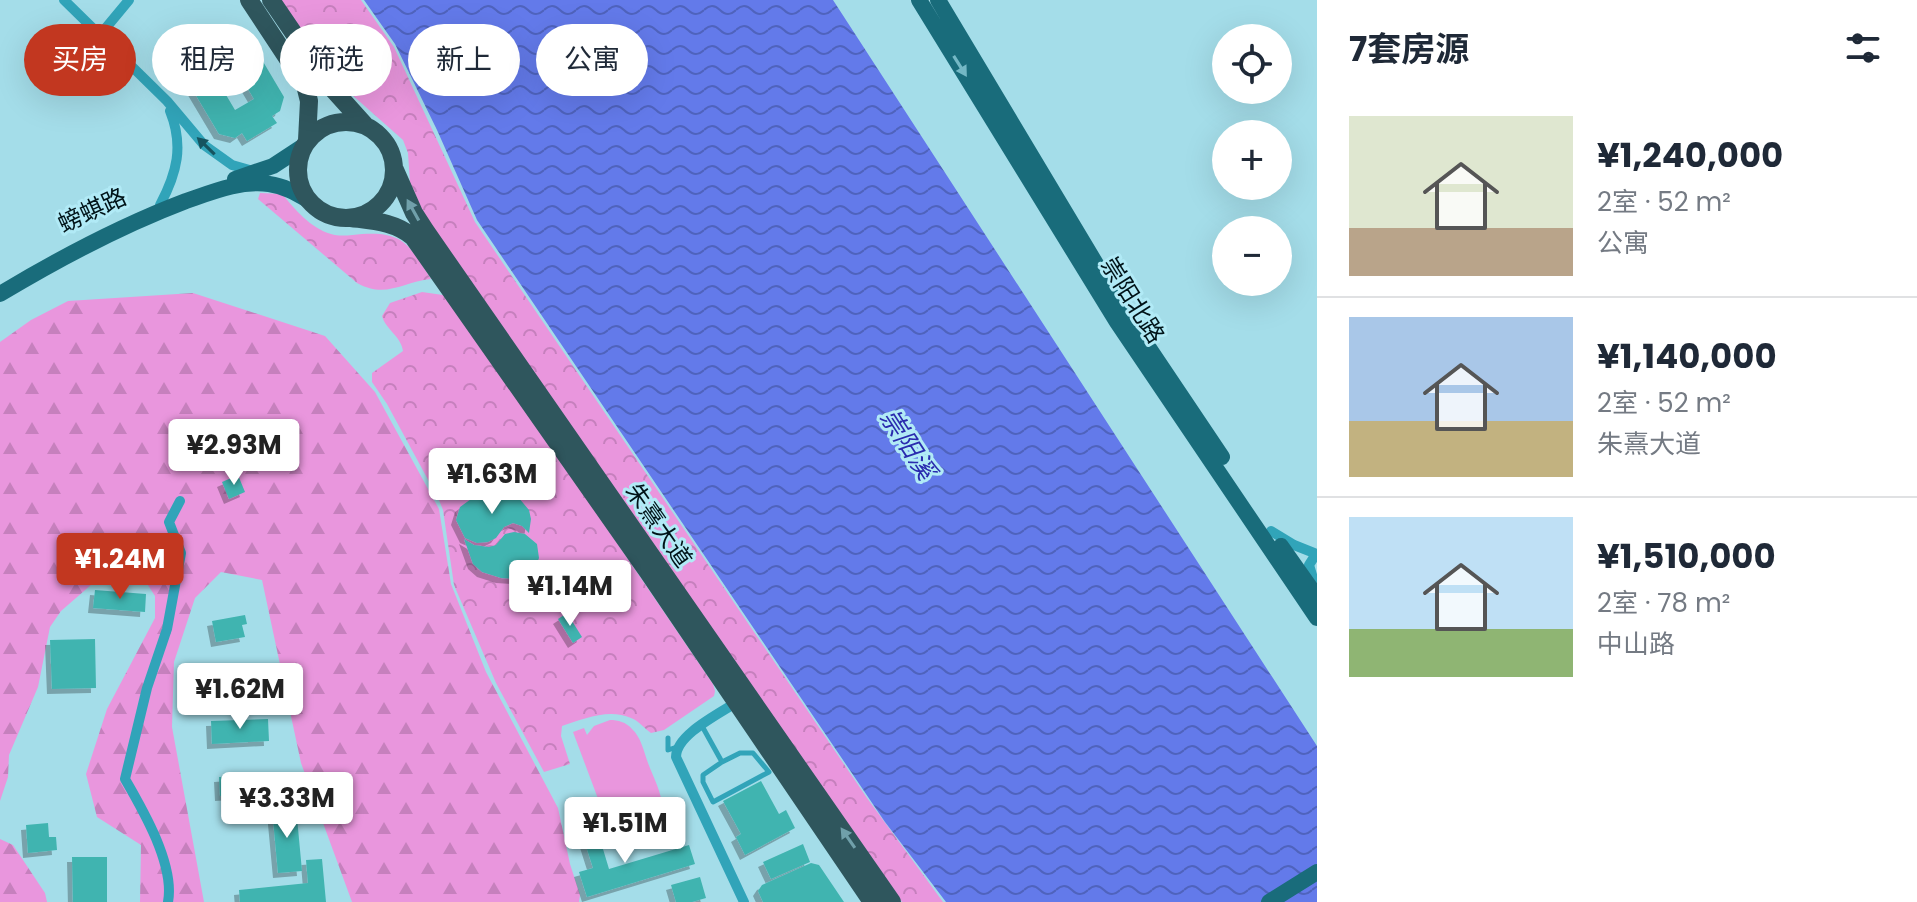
<!DOCTYPE html>
<html lang="zh">
<head>
<meta charset="utf-8">
<style>
  :root { --surface:#fff; --page:#f2f2f3; --text:#1f2937; --muted:#747a83; --line:#e0e1e3; --accent:#c23720 }
  body { margin:0; font-family:Poppins,"Noto Sans SC",sans-serif; background:var(--page); color:var(--text); height:100vh; display:flex; flex-direction:column; font-size:30px; white-space:nowrap }
  * { box-sizing:border-box; margin:0 }
  p { font-size:26px; color:var(--muted) }
  .icon { flex:none; width:44px; height:44px; fill:none; stroke:currentColor; stroke-width:2; stroke-linecap:round; stroke-linejoin:round }
  .map { position:relative; flex:1; overflow:hidden }
  .drawer { display:flex; flex-direction:column; background:var(--surface); width:600px }
  .drawer>* { flex:none }
  .top-card { position:absolute; left:24px; top:24px; width:760px; height:72px; display:flex; gap:16px }
  .controls { position:absolute; left:1212px; top:24px; display:grid; gap:16px }
  .controls a { display:grid; place-items:center; width:80px; height:80px; border-radius:50%; background:var(--surface); box-shadow:0 8px 32px #0002; font-size:40px }
  .price { position:absolute; translate:-50% -68px; padding:0 18px; border-radius:8px; background:#fff; color:#222; font-size:26px; line-height:52px; filter:drop-shadow(0 2px 4px #0008) }
  .price::after { content:''; position:absolute; left:50%; top:48px; width:24px; height:18px; margin-left:-12px; background:inherit; clip-path:polygon(0 0,100% 0,50% 100%) }
  .price.on { background:var(--accent); color:#fff }
  ul { padding:0; list-style:none }
  li { display:flex; align-items:center; gap:24px; height:200px; padding:0 32px }
  li+li { border-top:2px solid var(--line) }
  li span { display:grid; place-items:center; flex:none; width:224px; height:160px; border-radius:0px; color:#555 }
  li>.icon { margin-inline-start:auto }
  span .icon { width:96px; height:96px; fill:#fffc; stroke-width:1 }
  li b { font-size:34px }
  h2 { display:flex; justify-content:space-between; align-items:center; height:96px; padding:0 32px; font-size:34px }
  .pill { padding:0 28px; border-radius:36px; background:var(--surface); box-shadow:0 8px 32px #0002; font-size:28px; line-height:72px }
  .pill.on { background:var(--accent); color:#fff }
  main { display:flex; flex:1; min-height:0 }
  .map>svg:first-child { display:block }
  .grass { fill:#e996dd }
  .forest { fill:url(#forest-firs) }
  .park { fill:url(#park-crowns) }
  .water { fill:url(#water-waves) }
  .building { fill:#41b4b0; filter:url(#shadow) }
  .lines { fill:none; stroke-linecap:round; stroke-linejoin:round }
  .lane { stroke:#31a4b9; stroke-width:5 }
  .street { stroke:#31a4b9; stroke-width:10 }
  .primary { stroke:#196c7b; stroke-width:16 }
  .highway { stroke:#2f565d; stroke-width:18 }
  .oneway { fill:#74b8c5 }
  .oneway2 { fill:#165460 }
  .oneway3 { fill:#70a0aa }
  .labels { text-anchor:middle; dominant-baseline:central; stroke-width:6; stroke-linejoin:round; paint-order:stroke }
  .street-label { font-size:24px; fill:#001318; stroke:#b1eaf6 }
  .water-label { font-size:26px; font-style:italic; fill:#2a2bae; stroke:#b1eaf6 }
</style>
</head>
<body>
<main>
<div class="map">
<svg width="1317" height="902" viewBox="0 0 1317 902">
  <defs>
    <pattern id="forest-firs" width="22" height="20" patternUnits="userSpaceOnUse" patternTransform="scale(2)"><rect width="22" height="20" fill="#e996dd"/><path d="M5 1l3.5 6h-7zM16 11l3.5 6h-7z" fill="#c680bd"/></pattern>
    <pattern id="park-crowns" width="20" height="18" patternUnits="userSpaceOnUse" patternTransform="scale(2)"><rect width="20" height="18" fill="#e996dd"/><path d="M2 6a3 3 0 1 1 6 0M12 15a3 3 0 1 1 6 0" fill="none" stroke="#c680bd"/></pattern>
    <pattern id="water-waves" width="16" height="10" patternUnits="userSpaceOnUse" patternTransform="scale(2)"><rect width="16" height="10" fill="#637aea"/><path d="M0 5q4-4 8 0t8 0" fill="none" stroke="#4f63bd"/></pattern>
    <filter id="shadow"><feDropShadow dx="-5" dy="5" stdDeviation="0" flood-color="#0004"/></filter>
  </defs>
  <rect width="100%" height="100%" fill="#a4dde9"/>
  <path class="grass" d="M610 720C618 720 626 722 632 729 641 737 644 752 648 763 655 782 675 816 652 832 642 838 631 835 622 831L624 840 615 844 573 732 584 728 587 735 594 726Z"/>
  <path class="forest" d="M193 293 325 336 375 392 439 509 451 584 486 672 558 808 570 864 580 895 579 902H352L301 763 262 580 221 572 195 598 174 662 172 727 204 902H140L141 845 97 817 86 774 107 709 155 618V596L142 576 118 574 91 585 61 611 50 627 38 687 9 755 8 777 0 801V342L31 320 68 301Z
    M0 839 13 845 45 893 47 902H0Z"/>
  <path class="park" d="M278 0H361L394 47 475 222 867 798 943 902H902L825 798 427 221 415 197 410 183 408 153 403 140 342 86Z
    M260 193 282 194C295 209 310 228 331 234 340 237 352 235 362 234 404 231 410 246 431 279 402 282 386 299 357 283L258 199Z
    M422 292 443 295 491 358 713 684 715 691 714 696 664 730 651 733C645 729 639 721 631 718 609 708 583 719 562 726L561 736 570 764 544 772 496 683 454 585 443 510 439 500 387 404 372 382V373L403 351C401 336 386 330 382 316L390 303Z"/>
  <path class="water" d="M364 0H833L1317 746V902H946L885 822 477 220 437 130 395 44Z"/>
  <path class="building" d="M255 48 284 97 280 111 272 116 277 123 247 141 242 133 235 138 219 134 191 87 213 73 235 110 254 99 232 62Z
    M238 475 245 492 229 499 222 482Z
    M499 490 518 497 529 510 531 519 529 533 522 526 513 523 504 527 496 538 488 542 477 543 465 538 456 520 460 507 478 494Z
    M514 532 525 534 537 544 539 558 534 571 518 579 501 578 482 572 473 564 464 539 474 545 489 547 496 545 505 534Z
    M95 590 146 594 145 612 93 608Z
    M567 613 582 637 573 643 558 619Z
    M245 615 247 624 242 625 245 637 216 642 212 621Z
    M95 639 96 688 52 689 50 640Z
    M268 680 269 703 211 704 210 682Z
    M268 719 269 741 212 744 211 721Z
    M281 773 283 792 220 796 219 777Z
    M761 781 779 814 786 810 795 828 745 855 736 837 741 834 723 801Z
    M296 807 302 871 278 873 272 809Z
    M594 819 609 869 689 845 695 864 587 897 579 872 593 868 579 824Z
    M48 823 49 837H56L57 850 28 853 26 825Z
    M803 844 810 862 771 879 763 862Z
    M72 857H107V902H73Z
    M322 859 326 902H240L239 890 308 883 306 860Z
    M811 863 819 865 844 902H763L758 891 762 885Z
    M700 877 706 898 692 902H676L671 885Z"/>
  <g class="lines">
    <path class="lane" d="M702 726 722 762 703 775V782L713 802 769 772 753 753H740L722 762
      M668 738V750L677 747"/>
    <path class="street" d="M64 0 167 101 204 145 232 165 253 171
      M100 35 129 0
      M160 205C177 173 184 146 170 111
      M1271 531 1294 545 1317 554
      M1315 585 1309 565 1316 554
      M740 700C721 713 676 734 676 757L744 902
      M168 902C175 865 143 810 125 779L147 688 167 629 181 553 169 522 180 501"/>
    <path class="primary" d="M919 0 1117 322 1317 618
      M938 0 1126 314 1222 457
      M235 179 273 166 305 145
      M0 294C60 258 120 226 186 201 212 192 241 180 269 184 284 186 296 193 308 200
      M1281 546 1317 597
      M1269 902 1317 872"/>
    <path class="highway" d="M249 0 305 85 309 101 307 140
      M271 0 329 85 365 125
      M298 170a48 48 0 1 1 96 0a48 48 0 1 1-96 0Z
      M395 170 414 213 425 230 892 902
      M351 218C374 221 395 222 413 237L648 572 872 902"/>
  </g>
  <defs><path id="oneway-solid" d="M-6-.8H1V-3.2L6.5 0L1 3.2V.8H-6Z" transform="scale(2)"/></defs>
  <use class="oneway" href="#oneway-solid" transform="translate(960 66) rotate(58)"/>
  <use class="oneway2" href="#oneway-solid" transform="translate(206 146) rotate(-136)"/>
  <g class="oneway3">
    <use href="#oneway-solid" transform="translate(413 210) rotate(-119)"/>
    <use href="#oneway-solid" transform="translate(848 838) rotate(-125)"/>
  </g>
  <g class="labels">
    <g class="street-label">
      <text transform="translate(92 210) rotate(-25)">螃蜞路</text>
      <text transform="translate(1133 300) rotate(58)">崇阳北路</text>
      <text transform="translate(659 525) rotate(55)">朱熹大道</text>
    </g>
    <g class="water-label">
      <text transform="translate(908 444) rotate(57)">崇阳溪</text>
    </g>
  </g>
</svg>
<div class="controls">
<a><svg class="icon" aria-label="locate" viewBox="0 0 24 24"><circle cx="12" cy="12" r="6"/><path d="M12 2v4M12 18v4M2 12h4M18 12h4"/></svg></a>
<a>+</a>
<a>−</a>
</div>
<b class="price" style="left:234px;top:487px">¥2.93M</b>
<b class="price" style="left:492px;top:516px">¥1.63M</b>
<b class="price on" style="left:120px;top:601px">¥1.24M</b>
<b class="price" style="left:570px;top:628px">¥1.14M</b>
<b class="price" style="left:240px;top:731px">¥1.62M</b>
<b class="price" style="left:287px;top:840px">¥3.33M</b>
<b class="price" style="left:625px;top:865px">¥1.51M</b>
<div class="top-card">
<a class="pill on">买房</a>
<a class="pill">租房</a>
<a class="pill">筛选</a>
<a class="pill">新上</a>
<a class="pill">公寓</a>
</div>
</div>
<section class="drawer">
<h2>7套房源<svg class="icon" aria-label="filters" viewBox="0 0 24 24"><path d="M4 7h16M4 17h16"/><circle cx="9" cy="7" r="2"/><circle cx="15" cy="17" r="2"/></svg></h2>
<ul>
<li><span style="background:linear-gradient(#dfe7d0 70%,#b9a48a 0)"><svg class="icon" aria-label="home" viewBox="0 0 24 24"><path d="M3 11l9-7 9 7M6 9v11h12V9"/></svg></span><div><b>¥1,240,000</b><p>2室 · 52 m²</p><p>公寓</p></div></li>
<li><span style="background:linear-gradient(#a9c7e8 65%,#c2b280 0)"><svg class="icon" aria-label="home" viewBox="0 0 24 24"><path d="M3 11l9-7 9 7M6 9v11h12V9"/></svg></span><div><b>¥1,140,000</b><p>2室 · 52 m²</p><p>朱熹大道</p></div></li>
<li><span style="background:linear-gradient(#bfe0f5 70%,#8fb573 0)"><svg class="icon" aria-label="home" viewBox="0 0 24 24"><path d="M3 11l9-7 9 7M6 9v11h12V9"/></svg></span><div><b>¥1,510,000</b><p>2室 · 78 m²</p><p>中山路</p></div></li>
</ul>
</section>
</main>
</body>
</html>
